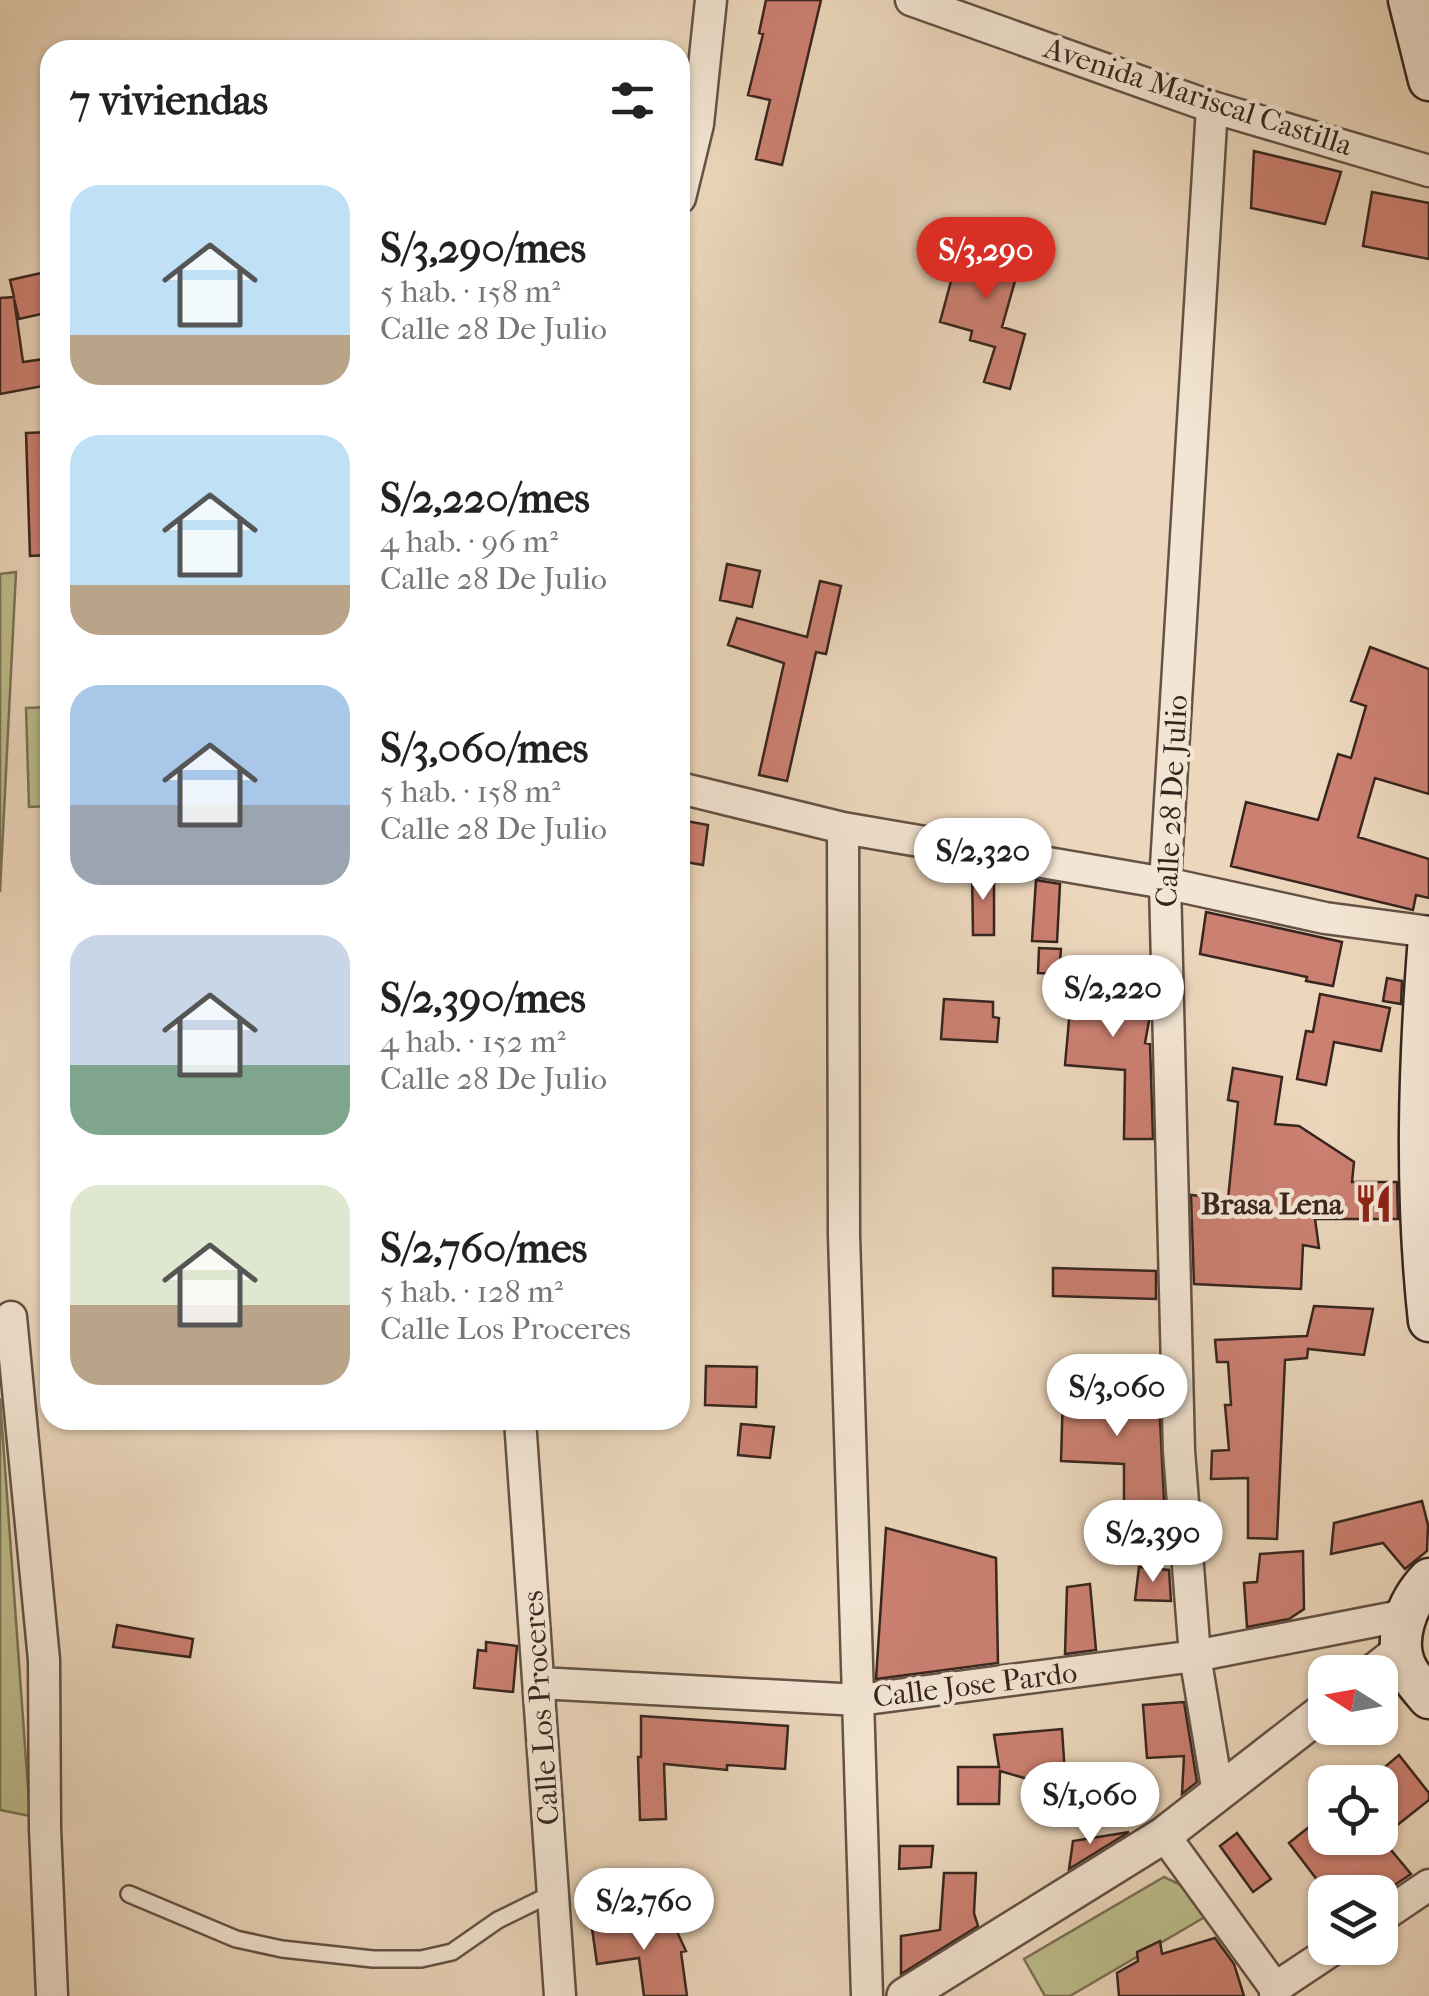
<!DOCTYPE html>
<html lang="es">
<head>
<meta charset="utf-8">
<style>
  :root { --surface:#fff; --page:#f2f2f2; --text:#222; --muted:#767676; --accent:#d93025 }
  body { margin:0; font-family:"IM FELL French Canon",serif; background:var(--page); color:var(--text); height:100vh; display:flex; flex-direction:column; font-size:38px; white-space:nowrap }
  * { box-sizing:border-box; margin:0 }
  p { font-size:32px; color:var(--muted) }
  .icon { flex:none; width:55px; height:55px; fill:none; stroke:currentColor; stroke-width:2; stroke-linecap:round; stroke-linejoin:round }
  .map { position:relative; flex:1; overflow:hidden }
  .side { position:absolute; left:40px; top:40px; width:650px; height:1390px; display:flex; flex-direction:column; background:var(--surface); border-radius:30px; box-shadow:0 2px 8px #0004 }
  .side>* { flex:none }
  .needle { width:65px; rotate:281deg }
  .fabs { position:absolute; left:1308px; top:1655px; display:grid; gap:20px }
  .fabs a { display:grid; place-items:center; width:90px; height:90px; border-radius:20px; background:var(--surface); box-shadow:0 2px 8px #0004; font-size:50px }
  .price { position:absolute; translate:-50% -85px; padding:0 22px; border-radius:35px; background:#fff; color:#222; font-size:32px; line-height:65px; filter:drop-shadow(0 2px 5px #0008) }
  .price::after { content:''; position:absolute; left:50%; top:60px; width:30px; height:22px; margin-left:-15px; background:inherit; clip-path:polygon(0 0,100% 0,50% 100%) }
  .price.selected { background:var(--accent); color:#fff }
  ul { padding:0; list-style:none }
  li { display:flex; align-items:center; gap:30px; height:250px; padding:0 30px }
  li span { display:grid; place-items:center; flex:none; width:280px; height:200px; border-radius:30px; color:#555 }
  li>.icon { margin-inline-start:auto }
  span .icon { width:120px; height:120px; fill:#fffc; stroke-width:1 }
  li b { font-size:42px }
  h2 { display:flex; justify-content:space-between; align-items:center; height:120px; padding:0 30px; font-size:42px }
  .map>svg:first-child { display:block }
  .green { fill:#bdbd8d; stroke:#7a7256; stroke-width:2.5 }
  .building { fill:#cc8072; stroke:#37261f; stroke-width:2.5 }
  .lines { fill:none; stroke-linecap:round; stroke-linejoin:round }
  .service-casing { stroke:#645246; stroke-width:20 }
  .minor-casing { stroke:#645246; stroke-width:35 }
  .tertiary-casing { stroke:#645246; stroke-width:40 }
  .secondary-casing { stroke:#37261f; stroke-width:45 }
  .service { stroke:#f3e5d3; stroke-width:15 }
  .minor { stroke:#f3e5d3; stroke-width:30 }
  .tertiary { stroke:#f3e5d3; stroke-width:35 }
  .secondary { stroke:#f3e5d3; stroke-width:40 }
  .labels { text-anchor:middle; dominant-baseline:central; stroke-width:9; stroke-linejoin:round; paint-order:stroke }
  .street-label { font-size:30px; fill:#37261f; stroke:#f3e5d3 }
  .poi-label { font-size:30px; font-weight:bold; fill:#37261f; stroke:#f3e5d3; text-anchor:end }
</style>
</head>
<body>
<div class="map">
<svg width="1429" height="1996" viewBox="0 0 1429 1996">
  <rect width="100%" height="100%" fill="#ecd7bc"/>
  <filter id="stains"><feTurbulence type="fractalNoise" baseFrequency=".002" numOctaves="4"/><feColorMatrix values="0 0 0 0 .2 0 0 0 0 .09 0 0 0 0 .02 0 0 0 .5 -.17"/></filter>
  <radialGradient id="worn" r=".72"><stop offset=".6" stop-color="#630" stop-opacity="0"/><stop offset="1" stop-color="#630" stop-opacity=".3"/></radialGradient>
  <path class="green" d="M16 572 0 892V574Z
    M50 707V806L29 807 26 708Z
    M0 1398 30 1816 0 1810Z
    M1164 1877 1194 1891 1215 1911 1070 1996H1045L1024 1959Z"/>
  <path class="building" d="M766 0H821L782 165 756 159 770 100 748 95 763 34 759 33Z
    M1254 151 1341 172 1325 224 1251 208Z
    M1372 192 1429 203V259L1363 246Z
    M964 233 1024 249 1002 327 1025 334 1010 389 984 382 995 347 970 340 972 331 940 322Z
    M50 271V312L19 319 14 299 23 362 44 359 48 385 0 394V298L14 297 10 280Z
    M50 432V555L30 556 26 433Z
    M727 564 760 571 752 607 720 600Z
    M820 581 841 586 826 654 816 652 787 781 759 775 784 663 728 645 737 618 807 637Z
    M1370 647 1429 669V794L1375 778 1358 837 1429 859V898L1416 895 1413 910 1231 866 1246 802 1318 820 1338 754 1351 758 1366 706 1351 701Z
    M686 821 708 825 703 865 680 861Z
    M972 869 994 873V935H973Z
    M1036 880 1060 884 1057 942 1032 941Z
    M1206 912 1342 942 1333 986 1306 981 1307 977 1200 954Z
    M1039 948 1061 949 1059 974 1038 973Z
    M1065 966 1099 974V980L1149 988 1150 1015 1145 1043 1150 1044 1153 1139H1124L1125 1070 1065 1065 1071 998 1062 996Z
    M1387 978 1402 981 1401 1004 1383 1001Z
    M1320 994 1390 1008 1381 1051 1334 1042 1326 1085 1297 1079 1306 1031 1313 1032Z
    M944 999 993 1002V1017L999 1018 997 1042 941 1039Z
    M1233 1068 1282 1077 1275 1124 1299 1126 1354 1162 1352 1182H1397L1398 1219H1315L1319 1248 1303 1245 1301 1289 1194 1284 1191 1195 1228 1199 1238 1102 1228 1100Z
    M1053 1268 1156 1271V1299L1053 1296Z
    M1314 1306 1373 1309 1364 1355 1308 1349 1307 1358 1285 1360 1277 1539 1248 1538V1478L1211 1479 1212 1451 1229 1450 1225 1405H1231L1228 1362H1217L1215 1340 1307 1336Z
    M706 1366 757 1367 756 1407 705 1405Z
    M1063 1392 1159 1400 1164 1501 1124 1502V1464L1061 1461Z
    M741 1424 774 1427 770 1458 738 1455Z
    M1422 1501 1428 1525 1427 1551 1405 1569 1383 1543 1331 1554 1334 1523Z
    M886 1528 996 1558 998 1663 876 1679Z
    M1303 1551 1304 1609 1289 1619 1247 1627 1244 1583 1257 1582 1260 1554Z
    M1139 1567 1169 1570 1171 1601 1135 1600Z
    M1090 1584 1096 1650 1065 1654 1067 1587Z
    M117 1625 193 1639 190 1657 113 1647Z
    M486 1642 517 1646 513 1692 474 1688 478 1650 486 1651Z
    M1184 1702 1197 1782 1182 1794 1184 1756 1147 1758 1143 1705Z
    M641 1716 788 1726 785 1769 727 1765V1770L664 1764 666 1819 640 1820 638 1757H641Z
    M1062 1729 1066 1790 1000 1771 999 1804H958V1767H999L994 1735Z
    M1399 1755 1429 1793V1800L1381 1838 1411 1874 1380 1895V1892H1339L1328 1880 1321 1885 1289 1843 1325 1814V1838H1380V1771Z
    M1129 1832 1069 1869 1073 1841Z
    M1237 1833 1271 1879 1253 1892 1220 1846Z
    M900 1846H933L931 1867 899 1869Z
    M944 1873H976L974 1913 978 1926 901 1974V1936L940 1930Z
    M629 1916 631 1929 673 1923 686 1951 681 1952 687 1996H644L639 1958 597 1964 591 1921Z
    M1215 1938 1234 1964 1244 1996H1119L1117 1973 1138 1961 1137 1952 1160 1941 1162 1954Z"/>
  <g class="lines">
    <defs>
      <path id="service" d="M129 1894 236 1939 282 1949 373 1959H421L452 1952 498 1920 553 1893"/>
      <path id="minor" d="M911 0 1212 107 1429 171
        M1212 107 1165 883 1179 1451 1195 1656 1218 1793
        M680 198 698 124 711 0
        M680 788 843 828 1165 883 1325 918 1429 932
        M843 828 844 1235 867 1996
        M11 1317 44 1660 45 1828 52 1996
        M520 1420 560 1996
        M539 1683 859 1700 1195 1656 1406 1615
        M1164 1835 1275 1988V1996
        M1380 1918 1429 1885
        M1275 1988 1335 1948"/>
      <path id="tertiary" d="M1374 1672 1401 1651
        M905 1996 1164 1835 1325 1710"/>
      <path id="secondary" d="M1409 0 1429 80
        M1429 937C1419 1065 1415 1193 1429 1321
        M1429 1579C1407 1602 1391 1642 1408 1671 1414 1681 1422 1690 1429 1698"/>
    </defs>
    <use href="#service" class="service-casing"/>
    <use href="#minor" class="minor-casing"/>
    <use href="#tertiary" class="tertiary-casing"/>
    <use href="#secondary" class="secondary-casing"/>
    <use href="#service" class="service"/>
    <use href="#minor" class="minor"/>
    <use href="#tertiary" class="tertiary"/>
    <use href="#secondary" class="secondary"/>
  </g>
  <defs>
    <symbol id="restaurant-bare" viewBox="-9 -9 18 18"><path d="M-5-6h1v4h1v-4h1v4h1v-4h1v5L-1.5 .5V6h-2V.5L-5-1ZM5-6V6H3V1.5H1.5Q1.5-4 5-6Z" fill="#8f2418" stroke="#f3e5d3" stroke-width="2.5" paint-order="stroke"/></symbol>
  </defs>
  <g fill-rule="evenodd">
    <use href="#restaurant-bare" x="1346" y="1176" width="55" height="55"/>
  </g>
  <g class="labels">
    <g class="street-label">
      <text transform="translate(1198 97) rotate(18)">Avenida Mariscal Castilla</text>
      <text transform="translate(1172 801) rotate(-87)">Calle 28 De Julio</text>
      <text transform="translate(975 1685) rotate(-7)">Calle Jose Pardo</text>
      <text transform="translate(541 1708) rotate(-94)">Calle Los Proceres</text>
    </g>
    <g class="poi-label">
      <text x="1343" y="1204">Brasa Lena</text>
    </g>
  </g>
  <rect width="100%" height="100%" filter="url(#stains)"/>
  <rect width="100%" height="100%" fill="url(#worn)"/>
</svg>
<div class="fabs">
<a><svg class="needle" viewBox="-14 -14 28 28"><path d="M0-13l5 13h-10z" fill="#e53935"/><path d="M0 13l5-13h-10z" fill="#767676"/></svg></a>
<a><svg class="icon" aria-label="locate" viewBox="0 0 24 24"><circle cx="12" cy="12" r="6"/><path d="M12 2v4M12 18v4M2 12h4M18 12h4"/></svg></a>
<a><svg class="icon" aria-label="layers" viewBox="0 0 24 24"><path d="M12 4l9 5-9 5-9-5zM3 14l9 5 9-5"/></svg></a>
</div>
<b class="price selected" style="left:986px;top:302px">S/3,290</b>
<b class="price" style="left:983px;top:903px">S/2,320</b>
<b class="price" style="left:1113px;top:1040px">S/2,220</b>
<b class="price" style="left:1117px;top:1439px">S/3,060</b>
<b class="price" style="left:1153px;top:1585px">S/2,390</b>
<b class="price" style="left:1090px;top:1847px">S/1,060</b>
<b class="price" style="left:644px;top:1953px">S/2,760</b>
<section class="side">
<h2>7 viviendas<svg class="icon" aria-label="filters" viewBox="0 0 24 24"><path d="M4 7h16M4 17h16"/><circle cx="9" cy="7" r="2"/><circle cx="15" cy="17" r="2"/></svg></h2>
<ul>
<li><span style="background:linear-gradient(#bfe0f5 75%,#b9a48a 0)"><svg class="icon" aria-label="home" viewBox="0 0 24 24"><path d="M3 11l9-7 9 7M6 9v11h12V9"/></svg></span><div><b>S/3,290/mes</b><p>5 hab. · 158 m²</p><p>Calle 28 De Julio</p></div></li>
<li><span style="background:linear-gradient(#bfe0f5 75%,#b9a48a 0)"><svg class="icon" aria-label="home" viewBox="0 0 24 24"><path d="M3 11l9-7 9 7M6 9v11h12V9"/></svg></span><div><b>S/2,220/mes</b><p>4 hab. · 96 m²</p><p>Calle 28 De Julio</p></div></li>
<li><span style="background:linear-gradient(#a9c7e8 60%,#9aa5b1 0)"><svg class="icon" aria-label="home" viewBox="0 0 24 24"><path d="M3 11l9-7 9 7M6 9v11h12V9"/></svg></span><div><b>S/3,060/mes</b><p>5 hab. · 158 m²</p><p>Calle 28 De Julio</p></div></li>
<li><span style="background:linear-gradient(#c9d6e8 65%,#7fa58c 0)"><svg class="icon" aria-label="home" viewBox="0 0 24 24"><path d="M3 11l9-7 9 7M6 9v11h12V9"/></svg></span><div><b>S/2,390/mes</b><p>4 hab. · 152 m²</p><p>Calle 28 De Julio</p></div></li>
<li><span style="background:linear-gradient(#dfe7d0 60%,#b9a48a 0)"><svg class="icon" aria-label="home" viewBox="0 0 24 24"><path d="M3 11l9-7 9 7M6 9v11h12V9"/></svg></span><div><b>S/2,760/mes</b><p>5 hab. · 128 m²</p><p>Calle Los Proceres</p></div></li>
</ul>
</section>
</div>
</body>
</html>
